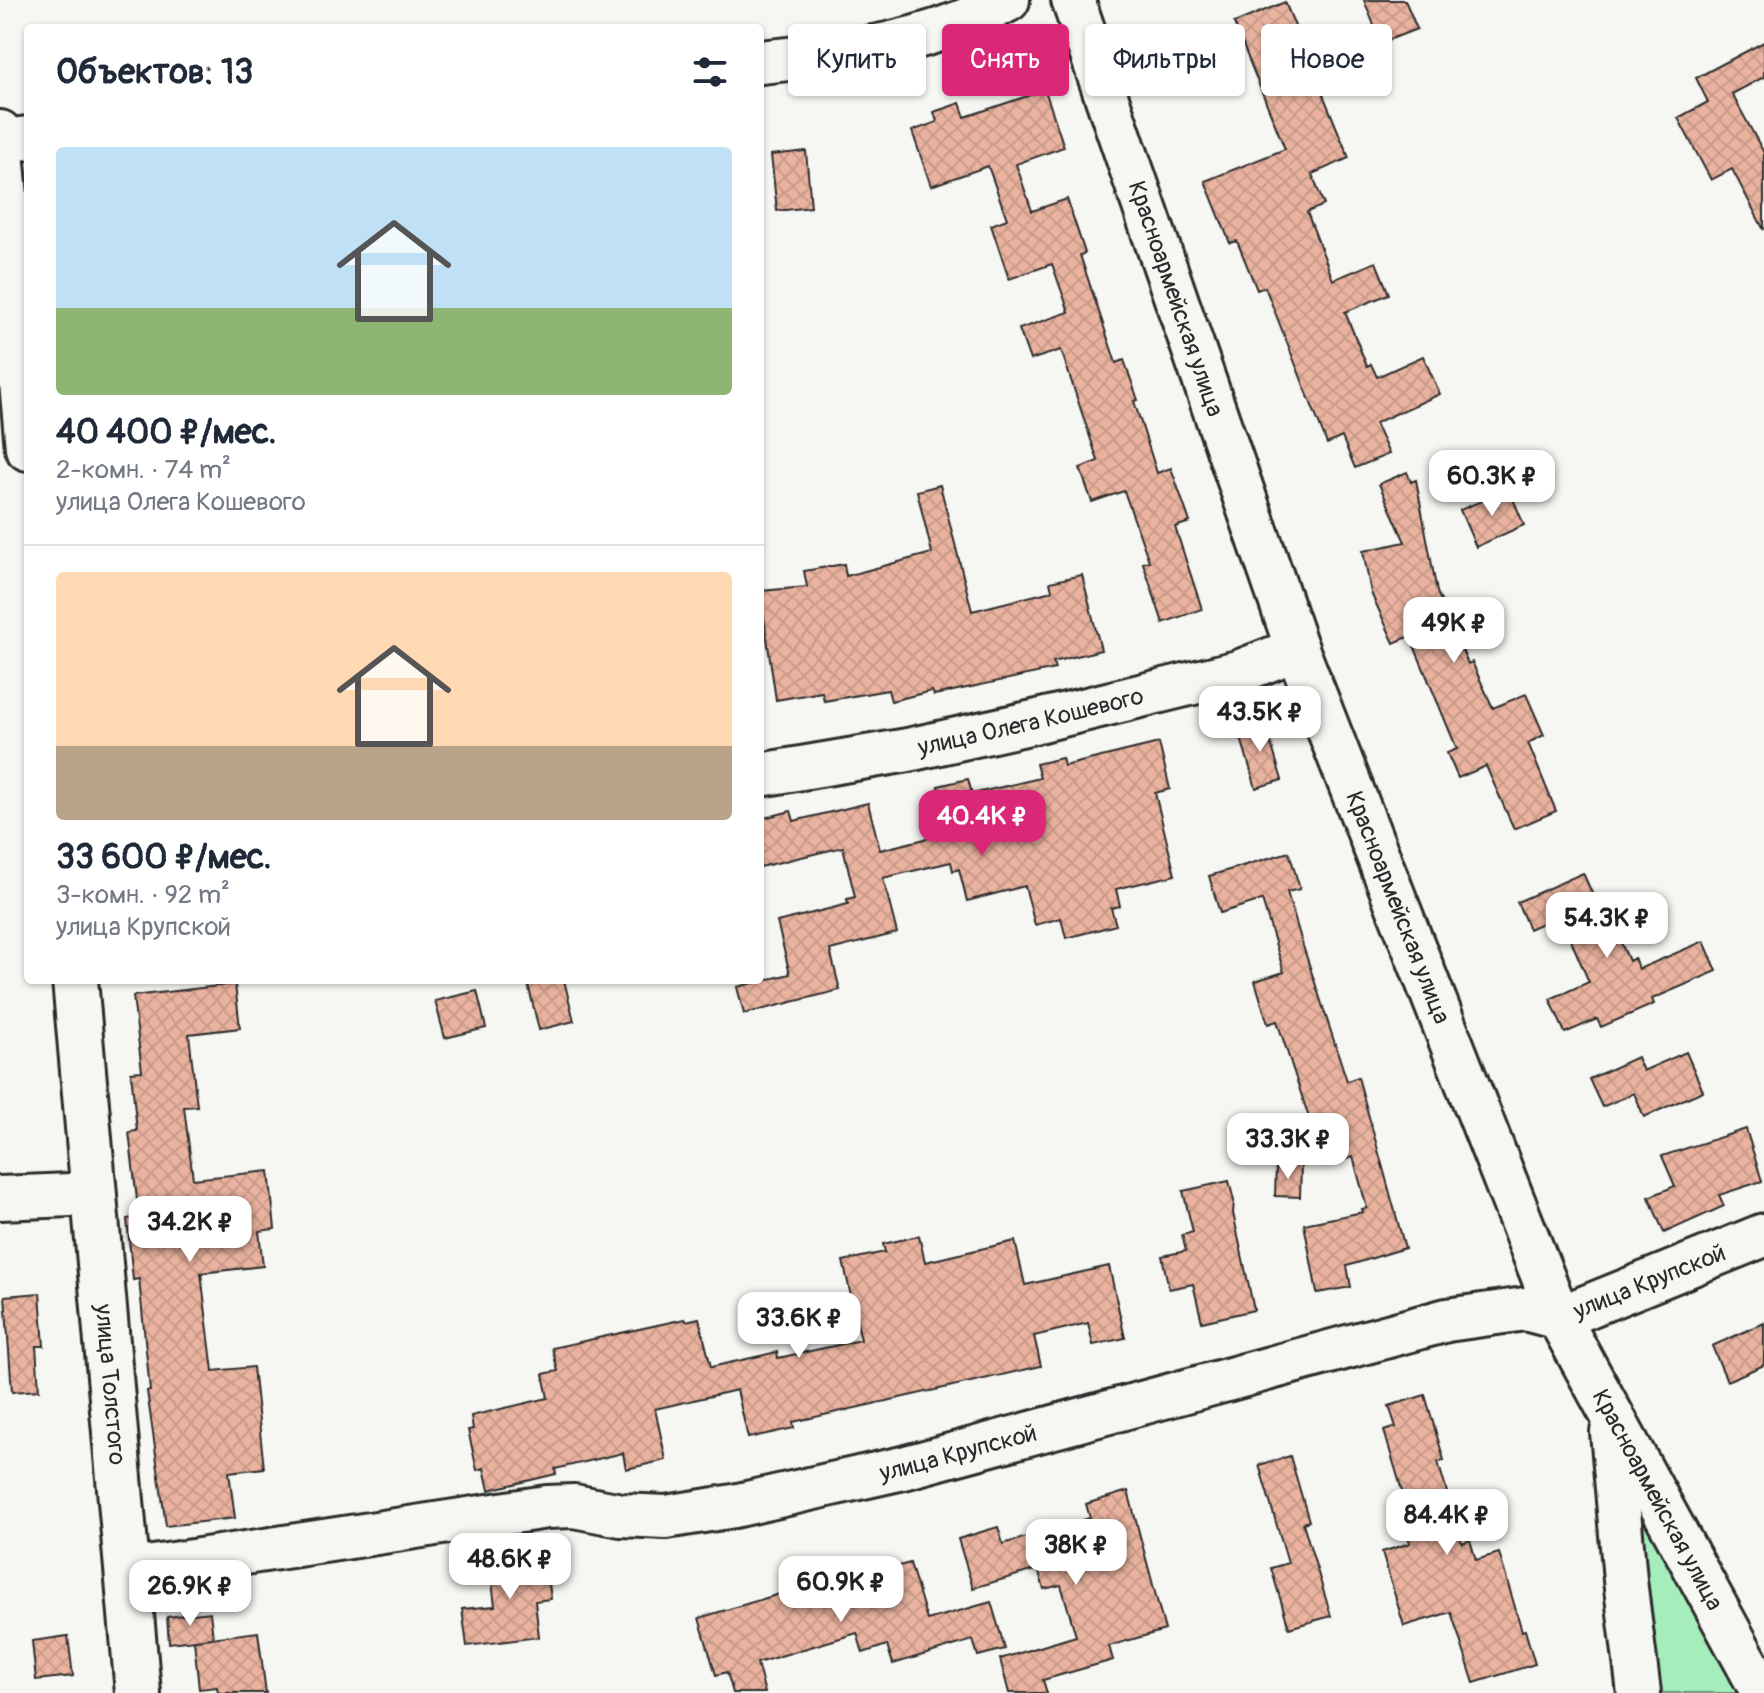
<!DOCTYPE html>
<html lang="ru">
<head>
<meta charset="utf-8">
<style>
  :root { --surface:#fff; --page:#f6f6f7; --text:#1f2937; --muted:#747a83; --line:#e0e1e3; --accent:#db2777 }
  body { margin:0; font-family:Pangolin,sans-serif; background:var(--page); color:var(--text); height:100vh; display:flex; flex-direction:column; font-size:30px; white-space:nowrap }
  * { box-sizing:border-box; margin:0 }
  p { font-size:26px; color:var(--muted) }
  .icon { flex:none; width:44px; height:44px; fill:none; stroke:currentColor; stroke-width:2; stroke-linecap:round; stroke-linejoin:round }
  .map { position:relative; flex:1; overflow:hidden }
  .panel { position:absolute; left:24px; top:24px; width:740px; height:960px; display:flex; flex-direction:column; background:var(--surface); border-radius:8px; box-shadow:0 2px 6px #0004 }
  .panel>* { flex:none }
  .top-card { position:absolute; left:788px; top:24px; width:760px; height:72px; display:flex; gap:16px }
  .price { position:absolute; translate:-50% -68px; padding:0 18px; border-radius:16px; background:#fff; color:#222; font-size:26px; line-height:52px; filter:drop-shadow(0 2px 4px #0008) }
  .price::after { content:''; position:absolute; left:50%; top:48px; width:24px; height:18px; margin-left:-12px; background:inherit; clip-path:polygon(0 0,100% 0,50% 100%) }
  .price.on { background:var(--accent); color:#fff }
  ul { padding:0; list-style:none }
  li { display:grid; align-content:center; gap:16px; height:424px; padding:0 32px }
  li+li { border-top:2px solid var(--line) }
  li span { display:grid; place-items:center; height:248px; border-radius:8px; color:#555 }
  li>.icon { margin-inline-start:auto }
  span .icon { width:144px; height:144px; fill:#fffc; stroke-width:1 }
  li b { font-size:34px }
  h2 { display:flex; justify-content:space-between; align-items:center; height:96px; padding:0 32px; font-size:34px }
  .tag { padding:0 28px; border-radius:8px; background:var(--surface); box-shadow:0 2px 6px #0004; font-size:28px; line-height:72px }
  .tag.on { background:var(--accent); color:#fff }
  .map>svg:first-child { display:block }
  .grass { fill:#a5eebc; stroke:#688c74; stroke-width:2 }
  .building { fill:url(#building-cross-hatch); stroke:#2b2b2b; stroke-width:2 }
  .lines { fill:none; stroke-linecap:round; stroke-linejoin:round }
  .minor-casing { stroke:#2b2b2b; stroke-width:48 }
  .major-casing { stroke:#2b2b2b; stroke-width:50 }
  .minor { stroke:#f6f6f2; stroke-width:42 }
  .major { stroke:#f6f6f2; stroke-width:44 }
  .labels { text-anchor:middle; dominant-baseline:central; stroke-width:6; stroke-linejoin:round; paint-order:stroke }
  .street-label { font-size:24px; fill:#2b2b2b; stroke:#f6f6f2 }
</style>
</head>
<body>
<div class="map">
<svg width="1764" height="1693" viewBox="0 0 1764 1693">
  <defs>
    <pattern id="building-cross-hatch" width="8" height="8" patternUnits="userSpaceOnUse" patternTransform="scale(2)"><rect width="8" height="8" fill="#eab39f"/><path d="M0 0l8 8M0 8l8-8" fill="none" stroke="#c99a89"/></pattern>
  </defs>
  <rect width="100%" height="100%" fill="#f6f6f2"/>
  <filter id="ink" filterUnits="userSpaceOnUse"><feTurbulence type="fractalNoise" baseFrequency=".0125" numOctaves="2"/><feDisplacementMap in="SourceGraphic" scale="16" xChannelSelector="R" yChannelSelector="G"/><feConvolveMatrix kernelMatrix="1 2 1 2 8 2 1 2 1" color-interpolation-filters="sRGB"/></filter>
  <g filter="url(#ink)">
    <path class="grass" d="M1643 1511 1740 1693H1660L1636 1516Z"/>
    <path class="building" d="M1364 0H1405L1417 29 1381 43Z
      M1285 2 1349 158 1312 174 1324 205 1307 212 1333 280 1376 262 1389 294 1345 312 1367 366 1371 364 1377 377 1423 356 1440 394 1375 423 1389 454 1355 468 1342 437 1327 444 1265 287 1257 290 1237 241 1230 243 1205 181 1285 149 1234 23Z
      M1764 42V77L1732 94 1764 153V230L1732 169 1711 180 1678 118 1708 102 1696 78Z
      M1045 90 1064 147 1016 164 1032 211 1067 199 1085 253 1080 255 1116 363 1124 360 1138 400 1134 401 1157 473 1171 468 1190 522 1175 527 1202 609 1163 623 1143 563 1149 561 1124 491 1092 502 1080 468 1098 461 1061 350 1030 360 1019 329 1069 312 1052 264 1009 279 991 225 1007 219 988 166 931 186 912 131 937 122 934 112 960 103 965 117Z
      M806 151 811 207 777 211 771 155Z
      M1407 472 1411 482 1416 480 1437 592 1468 664 1472 662 1493 708 1526 694 1544 735 1528 743 1556 811 1514 829 1486 766 1458 778 1447 753 1457 749 1410 636 1394 643 1371 593 1363 551 1405 542 1379 484Z
      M940 485 972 611 1052 591 1050 582 1082 575 1101 650 1053 662 1055 669 934 695 932 691 891 701 888 690 824 701 822 692 776 700 760 591 807 587 804 571 844 564 846 576 932 553 917 491Z
      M1509 489 1524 525 1476 547 1460 510Z
      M1264 720 1282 780 1256 788 1238 728Z
      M1159 743 1170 789 1155 793 1175 875 1116 889 1120 906 1111 908 1116 925 1066 938 1061 918 1035 925 1025 886 967 901 959 869 953 871 951 862 883 878 897 933 830 950 840 990 744 1014 737 987 790 974 777 922 848 904 847 899 855 897 843 847 760 867V819L791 811 794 821 868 803 880 850 937 836 936 832 948 829 938 786 968 779 972 794 1040 778 1036 764 1062 758 1064 766Z
      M1289 852 1300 889 1287 892 1303 946 1347 1081 1358 1077 1405 1248 1347 1266 1351 1287 1317 1293 1304 1224 1363 1212 1362 1209 1367 1208 1353 1157 1325 1166 1277 1021 1268 1024 1255 981 1284 972 1262 900 1220 913 1209 876Z
      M1583 873 1606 925 1612 922 1629 961 1634 958 1639 969 1704 941 1717 971 1652 999 1654 1004 1601 1027 1597 1019 1565 1033 1550 999 1589 982 1560 915 1529 929 1517 902Z
      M527 980H564L574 1021 539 1030Z
      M235 984 240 1028 189 1034 197 1106 184 1107 193 1179 269 1171 275 1229 259 1231 263 1266 201 1273 213 1371 253 1367 264 1468 229 1472 235 1518 166 1526 147 1391H150L139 1279 133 1280 127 1219 139 1217 129 1132 137 1131 131 1072 142 1071 133 996Z
      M477 991 486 1028 445 1038 435 1001Z
      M1686 1052 1703 1091 1644 1117 1634 1093 1602 1107 1589 1079 1637 1057 1643 1071Z
      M1746 1129 1762 1181 1719 1195 1724 1206 1664 1233 1649 1197 1675 1186 1662 1156Z
      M1276 1165 1301 1166 1300 1197 1275 1196Z
      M1229 1181 1234 1201 1233 1213 1254 1310 1202 1322 1193 1284 1169 1289 1162 1256 1186 1251 1182 1235 1193 1232 1183 1191Z
      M919 1236 925 1262 1015 1241 1025 1285 1109 1266 1125 1338 1093 1345 1088 1323 1034 1336 1041 1366 793 1422 794 1428 748 1438 737 1390 655 1409 666 1460 626 1469 623 1453 555 1469 556 1474 489 1490 484 1468 477 1470 468 1430 473 1429 471 1416 548 1398 543 1374 558 1371 552 1348 685 1319 686 1321 699 1318 711 1367 777 1352 778 1358 861 1340 843 1261 885 1252 883 1244Z
      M40 1293 44 1346H36L39 1390 12 1392 5 1296Z
      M1764 1323V1365L1727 1381 1712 1346Z
      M1425 1395 1444 1460 1438 1462 1462 1543 1470 1540 1476 1560 1499 1553 1522 1631 1525 1630 1535 1664 1474 1683 1451 1612 1404 1626 1382 1552 1410 1543 1399 1506 1406 1504 1384 1431 1396 1427 1389 1406Z
      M1290 1456 1309 1521 1303 1523 1331 1616 1289 1628 1271 1568 1288 1563 1259 1465Z
      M1128 1491 1165 1630 1109 1646 1113 1660 1043 1680 1047 1693H1009L1000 1659 1076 1636 1061 1585 1044 1589 1038 1569 973 1588 958 1539 998 1527 1003 1544 1090 1518 1086 1504Z
      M545 1552 551 1599 535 1601 539 1637 467 1646 462 1609 495 1606 489 1558Z
      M863 1562 866 1575 910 1563 927 1620 991 1602 1005 1649 978 1656 973 1640 893 1664 887 1645 863 1653 857 1633 757 1663 765 1693H733L727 1672 716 1675 699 1618 840 1576 838 1570Z
      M210 1612 213 1638 169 1643 167 1617Z
      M258 1632 266 1693H218L217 1687 199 1689 194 1640Z
      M68 1636 73 1676 36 1680 32 1641Z"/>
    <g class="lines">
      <defs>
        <g id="minor">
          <path id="s1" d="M1073 0 1297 649 1559 1318 1763 1693"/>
          <path d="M760 62C849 53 928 44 1008 0"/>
          <path d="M0 132 1 141 28 138"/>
          <path id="s2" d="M760 775 908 750 1038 721 1238 672 1297 649"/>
          <path d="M0 1198 94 1194"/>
          <path d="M1612 1432 1625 1580 1639 1693"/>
          <path id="s3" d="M127 1571 547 1507 574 1506 621 1515 666 1517 734 1506 903 1468 1447 1320 1525 1309 1559 1318 1764 1235"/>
        </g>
        <g id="major">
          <path d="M0 141 28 448"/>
          <path id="s4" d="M75 980 138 1693"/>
        </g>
      </defs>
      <use href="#minor" class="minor-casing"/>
      <use href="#major" class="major-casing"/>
      <use href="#minor" class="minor"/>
      <use href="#major" class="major"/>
    </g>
  </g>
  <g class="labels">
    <g class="street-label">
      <text stroke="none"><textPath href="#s1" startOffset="316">Красноармейская улица</textPath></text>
      <text stroke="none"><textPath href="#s2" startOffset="276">улица Олега Кошевого</textPath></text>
      <text stroke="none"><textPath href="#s1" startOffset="964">Красноармейская улица</textPath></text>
      <text stroke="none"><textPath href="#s3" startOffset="1562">улица Крупской</textPath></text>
      <text stroke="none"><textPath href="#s4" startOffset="406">улица Толстого</textPath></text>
      <text stroke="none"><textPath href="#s3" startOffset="844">улица Крупской</textPath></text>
      <text stroke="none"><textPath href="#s1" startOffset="1612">Красноармейская улица</textPath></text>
    </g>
  </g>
</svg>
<b class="price" style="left:1492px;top:518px">60.3K ₽</b>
<b class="price" style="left:1454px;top:665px">49K ₽</b>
<b class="price" style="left:1260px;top:754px">43.5K ₽</b>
<b class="price on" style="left:982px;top:858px">40.4K ₽</b>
<b class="price" style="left:1607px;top:960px">54.3K ₽</b>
<b class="price" style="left:1288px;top:1181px">33.3K ₽</b>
<b class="price" style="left:190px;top:1264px">34.2K ₽</b>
<b class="price" style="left:799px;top:1360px">33.6K ₽</b>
<b class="price" style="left:1447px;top:1557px">84.4K ₽</b>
<b class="price" style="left:1076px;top:1587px">38K ₽</b>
<b class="price" style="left:510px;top:1601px">48.6K ₽</b>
<b class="price" style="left:841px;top:1624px">60.9K ₽</b>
<b class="price" style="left:190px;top:1628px">26.9K ₽</b>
<div class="top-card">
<a class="tag">Купить</a>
<a class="tag on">Снять</a>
<a class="tag">Фильтры</a>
<a class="tag">Новое</a>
</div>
<section class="panel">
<h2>Объектов: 13<svg class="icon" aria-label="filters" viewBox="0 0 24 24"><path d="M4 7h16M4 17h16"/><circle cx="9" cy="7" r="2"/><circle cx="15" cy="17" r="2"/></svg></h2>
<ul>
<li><span style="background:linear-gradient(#bfe0f5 65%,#8fb573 0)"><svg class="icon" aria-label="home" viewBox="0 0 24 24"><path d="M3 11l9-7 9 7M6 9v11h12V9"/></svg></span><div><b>40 400 ₽/мес.</b><p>2-комн. · 74 m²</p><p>улица Олега Кошевого</p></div></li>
<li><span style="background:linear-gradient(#ffd9b3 70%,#b9a48a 0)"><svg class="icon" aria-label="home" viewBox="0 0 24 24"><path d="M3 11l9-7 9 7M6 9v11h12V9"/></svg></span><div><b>33 600 ₽/мес.</b><p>3-комн. · 92 m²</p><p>улица Крупской</p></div></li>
</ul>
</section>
</div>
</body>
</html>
